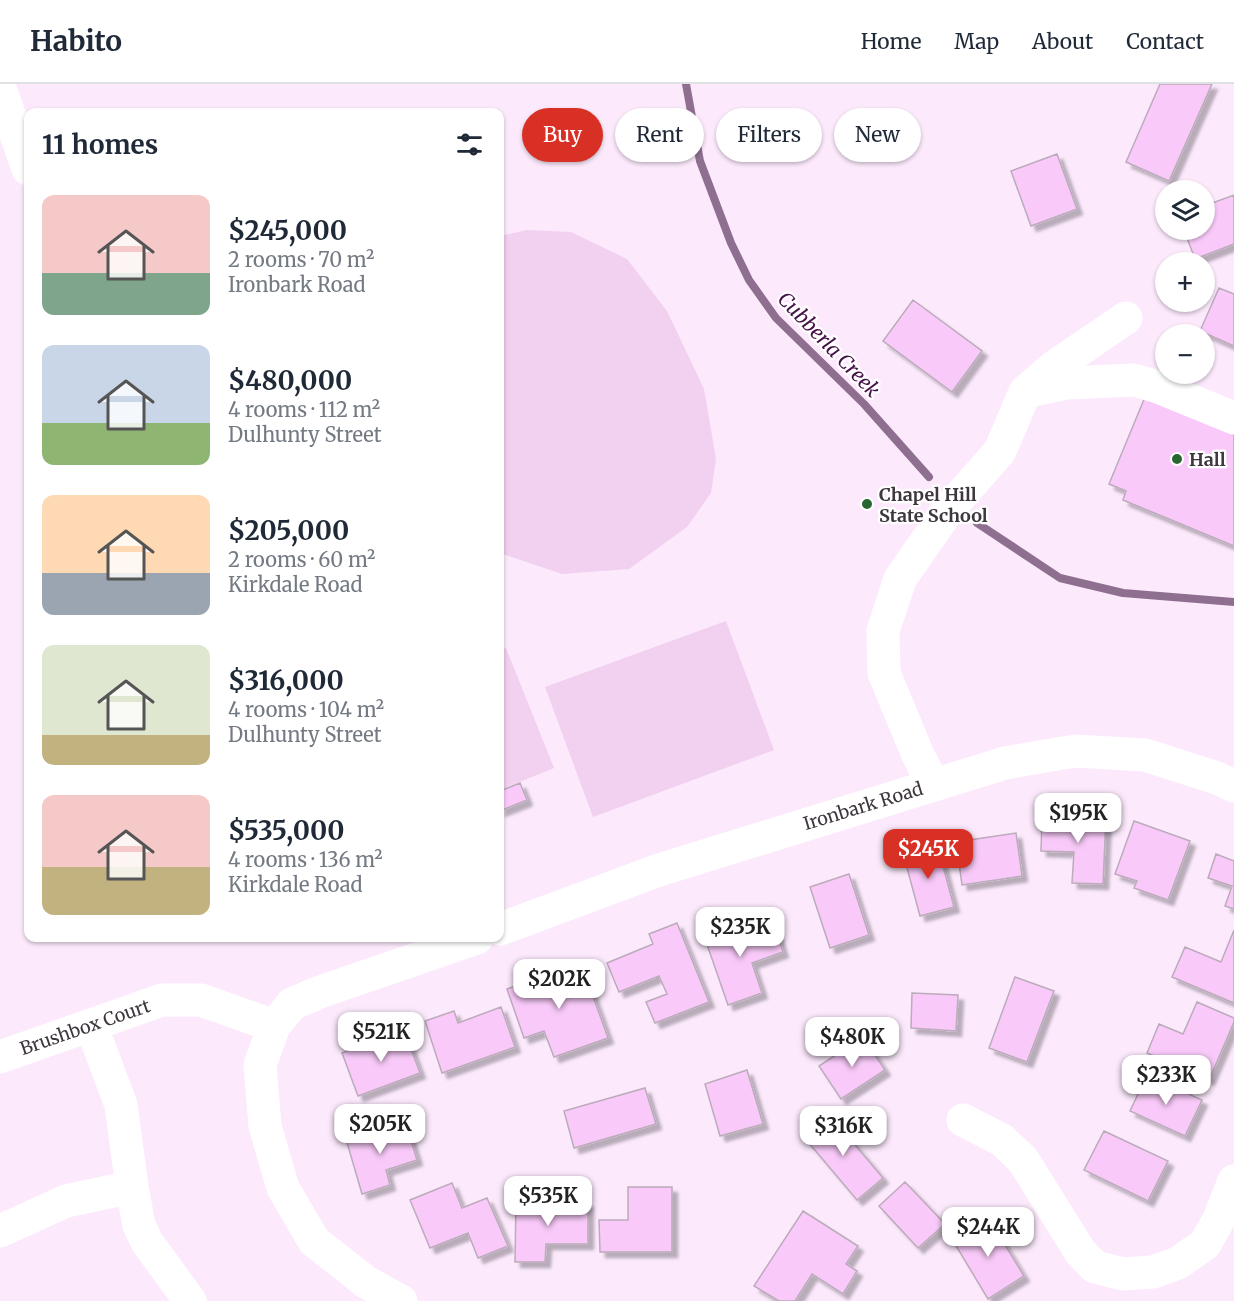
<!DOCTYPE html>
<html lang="en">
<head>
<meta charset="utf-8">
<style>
  :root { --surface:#fff; --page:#f6f6f7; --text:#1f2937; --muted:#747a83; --line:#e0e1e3; --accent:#d93025 }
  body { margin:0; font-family:Merriweather,serif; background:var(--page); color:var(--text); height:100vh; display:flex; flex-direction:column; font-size:22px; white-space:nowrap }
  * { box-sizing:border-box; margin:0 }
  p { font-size:20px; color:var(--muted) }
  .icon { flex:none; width:33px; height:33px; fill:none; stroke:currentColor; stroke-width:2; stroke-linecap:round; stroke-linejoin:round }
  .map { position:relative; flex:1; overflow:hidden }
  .sheet { position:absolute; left:24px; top:24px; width:480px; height:834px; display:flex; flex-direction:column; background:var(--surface); border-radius:12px; box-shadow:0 2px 4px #0004 }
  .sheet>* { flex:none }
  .top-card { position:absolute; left:522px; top:24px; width:570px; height:54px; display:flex; gap:12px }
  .controls { position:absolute; left:1155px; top:96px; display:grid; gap:12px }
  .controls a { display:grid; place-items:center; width:60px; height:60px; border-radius:50%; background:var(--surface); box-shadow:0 2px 4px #0004; font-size:30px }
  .price { position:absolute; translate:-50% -51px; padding:0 14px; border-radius:12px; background:#fff; color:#222; font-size:20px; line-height:39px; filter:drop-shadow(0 2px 3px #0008) }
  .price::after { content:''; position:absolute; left:50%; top:36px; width:18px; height:14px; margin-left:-9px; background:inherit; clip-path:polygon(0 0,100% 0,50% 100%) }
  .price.active { background:var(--accent); color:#fff }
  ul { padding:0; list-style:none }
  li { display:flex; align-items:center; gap:18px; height:150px; padding:0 18px }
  li span { display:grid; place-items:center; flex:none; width:168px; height:120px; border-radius:12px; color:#555 }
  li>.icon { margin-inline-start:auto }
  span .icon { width:72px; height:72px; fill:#fffc; stroke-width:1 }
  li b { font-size:26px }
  h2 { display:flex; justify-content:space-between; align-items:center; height:72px; padding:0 18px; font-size:26px }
  .pill { padding:0 21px; border-radius:27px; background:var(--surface); box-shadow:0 2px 4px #0004; font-size:21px; line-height:54px }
  .pill.active { background:var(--accent); color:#fff }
  header { display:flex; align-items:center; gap:36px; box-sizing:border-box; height:84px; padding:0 30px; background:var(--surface); border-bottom:2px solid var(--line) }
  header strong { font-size:28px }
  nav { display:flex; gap:33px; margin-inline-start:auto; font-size:21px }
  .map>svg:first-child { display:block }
  .green { fill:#f1d0f0 }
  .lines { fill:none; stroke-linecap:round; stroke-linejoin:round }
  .stream { stroke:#8f6f90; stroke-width:8 }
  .building { fill:#f9caf9; stroke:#bcabbb; stroke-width:1.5; filter:url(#shadow) }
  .minor { stroke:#fff; stroke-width:33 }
  .poi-dot { fill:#276731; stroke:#fff; stroke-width:2 }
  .labels { text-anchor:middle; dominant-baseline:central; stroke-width:4.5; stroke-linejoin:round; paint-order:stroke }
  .poi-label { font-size:18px; font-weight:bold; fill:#3e373e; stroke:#fff; text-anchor:start }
  .street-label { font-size:18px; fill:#3e373e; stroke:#fff }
  .water-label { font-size:20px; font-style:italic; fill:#461048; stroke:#fff }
</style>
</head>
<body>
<header>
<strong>Habito</strong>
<nav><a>Home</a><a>Map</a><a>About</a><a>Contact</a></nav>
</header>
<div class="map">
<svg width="1234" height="1217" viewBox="0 0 1234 1217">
  <defs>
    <filter id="shadow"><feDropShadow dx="5.5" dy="5.5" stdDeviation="1.5" flood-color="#0004"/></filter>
  </defs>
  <rect width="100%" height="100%" fill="#fceafc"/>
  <path class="green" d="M527 146 571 148 627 175 667 227 704 305 716 375 711 409 687 443 629 485 562 490 500 469V152Z
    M726 537 774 666 593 733 545 603Z
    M506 564 554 684 500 706V566Z"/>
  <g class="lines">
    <path class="stream" d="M686 0 700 77 731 159 749 196 776 234 864 320 929 393
      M977 439 1060 494 1123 509 1234 518"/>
  </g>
  <path class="building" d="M1160 0H1212L1169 97 1126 78Z
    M1057 70 1077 125 1031 142 1011 87Z
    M1234 111V160L1195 175 1184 146H1204V122Z
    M1219 204 1234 210V262L1200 247Z
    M913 216 982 267 952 308 883 257Z
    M1145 313 1234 350V462L1123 416 1126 407 1109 400Z
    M520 699 527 716 500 727V707Z
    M1042 731 1106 733 1103 800 1072 799 1074 768 1041 767Z
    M1134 737 1190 757 1168 816 1134 804 1137 797 1115 790Z
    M1016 749 1022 792 962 801 956 758Z
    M937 760 954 823 920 832 903 769Z
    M1216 770 1234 777V825L1225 822 1232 802 1208 794Z
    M849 790 869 851 830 864 810 803Z
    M729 837 734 853 774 840 783 868 752 879 762 909 728 921 702 846Z
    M677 839 709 918 655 939 646 918 667 910 659 892 619 908 607 879 653 860 649 850Z
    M1234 846V919L1172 893 1185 863 1221 878Z
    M581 879 608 954 554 973 544 947 524 954 507 905Z
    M1015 893 1054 907 1027 978 989 964Z
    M912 909 958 911 956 947 911 944Z
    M1197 918 1234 934V938L1209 996 1147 969 1159 940 1183 950Z
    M501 923 515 963 442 989 425 937 454 927 458 939Z
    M404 946 420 989 358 1012 342 969Z
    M863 953 885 986 841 1015 819 982Z
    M747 986 763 1040 720 1052 705 1000Z
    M1147 991 1202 1016 1185 1052 1130 1027Z
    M645 1004 656 1040 574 1064 564 1027Z
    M829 1030 883 1094 857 1116 803 1052Z
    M405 1037 417 1076 386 1086 390 1101 362 1110 346 1055Z
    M1104 1047 1168 1077 1148 1117 1084 1086Z
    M905 1098 945 1140 918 1164 879 1122Z
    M452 1099 462 1124 487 1114 508 1162 478 1174 468 1149 430 1164 410 1116Z
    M628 1103H672V1168H600L599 1136H628Z
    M516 1117 588 1118V1160H546L545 1178H515Z
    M803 1127 858 1162 846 1180 857 1187 843 1210 812 1190 795 1217H779L754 1202Z
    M988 1133 1024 1192 988 1215 952 1155Z"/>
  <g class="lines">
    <path class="minor" d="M0 4 28 85
      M1028 307 1066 299 1134 296 1158 303 1234 334
      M933 700 918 671 884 589 883 547 900 495 948 426 1000 367 1025 308 1054 283 1126 234
      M500 845 659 786 1005 679 1075 667 1145 671 1217 694 1234 702
      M91 941 121 1021 132 1103 139 1141 147 1158 190 1217
      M0 973 162 916H201L274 942
      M963 1036 1002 1056 1023 1076 1081 1169 1095 1183 1123 1190 1153 1188 1178 1179 1205 1160 1219 1135 1234 1097
      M0 1147 66 1117 132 1103
      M401 1217 366 1198 314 1157 283 1104 265 1042 260 981 274 942 292 920 320 908 477 854"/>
  </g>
  <g class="poi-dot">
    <circle cx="1177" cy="375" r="6"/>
    <circle cx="867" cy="420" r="6"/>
  </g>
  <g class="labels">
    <g class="poi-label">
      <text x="1189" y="375">Hall</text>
      <text x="879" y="410">Chapel Hill<tspan x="879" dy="21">State School</tspan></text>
    </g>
    <g class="street-label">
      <text transform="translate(863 722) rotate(-17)">Ironbark Road</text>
      <text transform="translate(85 943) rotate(-19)">Brushbox Court</text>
    </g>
    <g class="water-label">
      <text transform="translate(829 260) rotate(46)">Cubberla Creek</text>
    </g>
  </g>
</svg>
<div class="controls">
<a><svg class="icon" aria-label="layers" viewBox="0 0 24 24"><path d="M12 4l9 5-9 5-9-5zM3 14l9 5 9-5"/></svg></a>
<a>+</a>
<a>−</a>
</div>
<b class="price" style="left:1078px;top:760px">$195K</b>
<b class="price active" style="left:928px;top:796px">$245K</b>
<b class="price" style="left:740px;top:874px">$235K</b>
<b class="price" style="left:559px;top:926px">$202K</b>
<b class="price" style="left:381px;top:979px">$521K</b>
<b class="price" style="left:852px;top:984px">$480K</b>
<b class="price" style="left:1166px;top:1022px">$233K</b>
<b class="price" style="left:380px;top:1071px">$205K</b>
<b class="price" style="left:843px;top:1073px">$316K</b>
<b class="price" style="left:548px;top:1143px">$535K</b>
<b class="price" style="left:988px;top:1174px">$244K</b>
<div class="top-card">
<a class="pill active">Buy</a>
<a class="pill">Rent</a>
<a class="pill">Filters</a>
<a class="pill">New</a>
</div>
<section class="sheet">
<h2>11 homes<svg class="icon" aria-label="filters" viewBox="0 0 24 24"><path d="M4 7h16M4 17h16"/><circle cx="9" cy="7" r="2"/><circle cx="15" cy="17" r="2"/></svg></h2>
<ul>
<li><span style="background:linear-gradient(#f6c9c9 65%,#7fa58c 0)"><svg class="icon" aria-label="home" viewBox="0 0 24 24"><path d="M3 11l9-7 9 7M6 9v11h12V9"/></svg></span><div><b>$245,000</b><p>2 rooms · 70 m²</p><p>Ironbark Road</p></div></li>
<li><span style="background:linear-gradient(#c9d6e8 65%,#8fb573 0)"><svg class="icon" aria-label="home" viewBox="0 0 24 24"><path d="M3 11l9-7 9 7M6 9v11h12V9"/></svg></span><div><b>$480,000</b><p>4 rooms · 112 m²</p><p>Dulhunty Street</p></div></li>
<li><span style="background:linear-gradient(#ffd9b3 65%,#9aa5b1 0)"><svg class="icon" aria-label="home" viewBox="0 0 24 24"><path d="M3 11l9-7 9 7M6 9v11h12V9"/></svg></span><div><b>$205,000</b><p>2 rooms · 60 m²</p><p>Kirkdale Road</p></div></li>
<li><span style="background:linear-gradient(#dfe7d0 75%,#c2b280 0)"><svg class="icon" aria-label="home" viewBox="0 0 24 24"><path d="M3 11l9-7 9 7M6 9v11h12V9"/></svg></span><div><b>$316,000</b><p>4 rooms · 104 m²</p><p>Dulhunty Street</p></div></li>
<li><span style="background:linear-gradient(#f6c9c9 60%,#c2b280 0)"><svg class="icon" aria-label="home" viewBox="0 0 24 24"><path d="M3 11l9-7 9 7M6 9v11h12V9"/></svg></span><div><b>$535,000</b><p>4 rooms · 136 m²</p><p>Kirkdale Road</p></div></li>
</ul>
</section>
</div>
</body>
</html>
